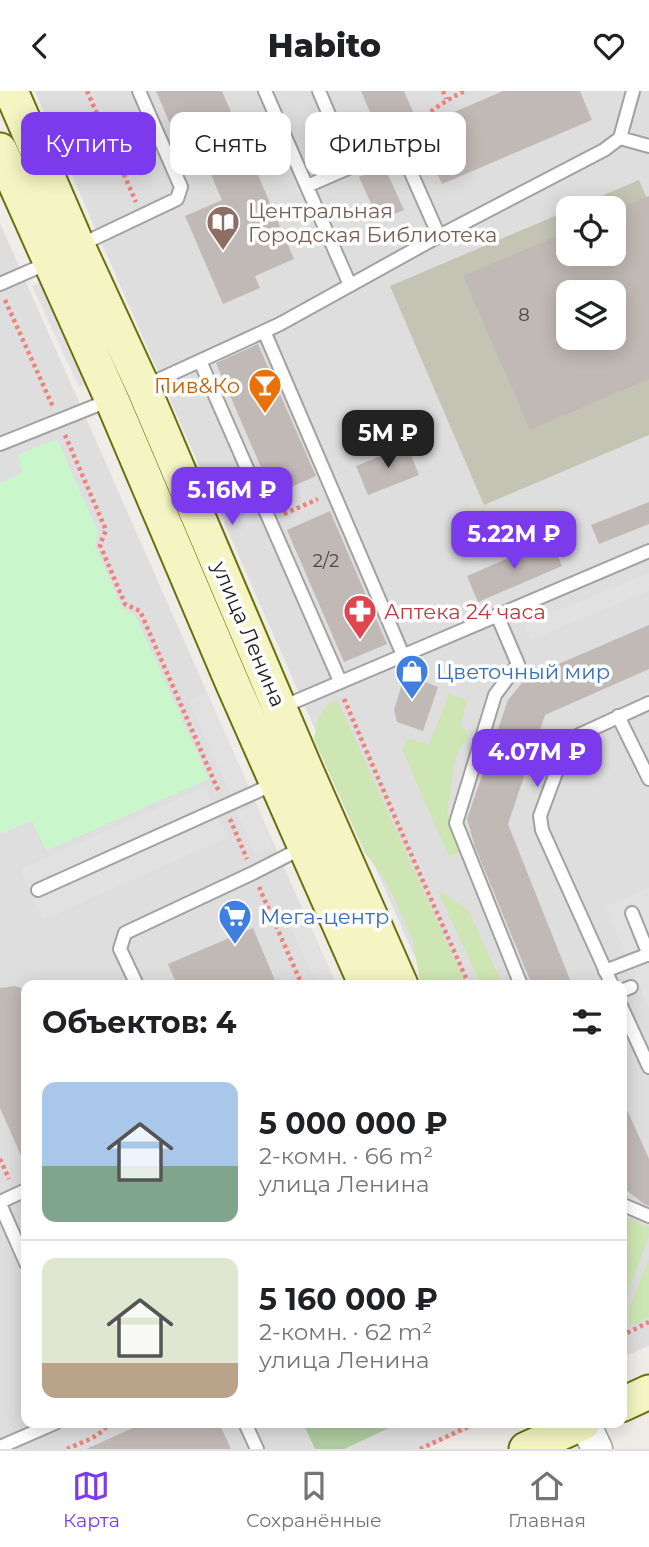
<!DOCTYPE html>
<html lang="ru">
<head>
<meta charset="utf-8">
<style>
  :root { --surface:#fff; --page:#f2f2f2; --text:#202124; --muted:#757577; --line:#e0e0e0; --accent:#7c3aed }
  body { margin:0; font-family:Montserrat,sans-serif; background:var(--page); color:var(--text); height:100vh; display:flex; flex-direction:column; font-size:26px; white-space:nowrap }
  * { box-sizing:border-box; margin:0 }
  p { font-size:23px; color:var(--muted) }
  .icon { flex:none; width:38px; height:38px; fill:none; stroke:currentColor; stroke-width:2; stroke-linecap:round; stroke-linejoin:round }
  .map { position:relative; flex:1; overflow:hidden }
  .drawer { position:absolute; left:21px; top:889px; width:606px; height:448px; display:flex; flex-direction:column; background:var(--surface); border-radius:14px; box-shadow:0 4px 18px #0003 }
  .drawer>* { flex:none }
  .top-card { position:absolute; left:21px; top:21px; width:607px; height:63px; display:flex; gap:14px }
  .buttons { position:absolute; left:556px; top:105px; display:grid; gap:14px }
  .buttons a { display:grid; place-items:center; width:70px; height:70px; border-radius:14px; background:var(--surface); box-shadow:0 4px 18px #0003; font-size:35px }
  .price { position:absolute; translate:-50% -60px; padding:0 16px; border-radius:14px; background:var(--accent); color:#fff; font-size:23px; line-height:46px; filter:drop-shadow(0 2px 4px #0008) }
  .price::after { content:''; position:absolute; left:50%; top:42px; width:21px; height:16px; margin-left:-10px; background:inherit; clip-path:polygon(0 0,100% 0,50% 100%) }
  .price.selected { background:#222; color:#fff }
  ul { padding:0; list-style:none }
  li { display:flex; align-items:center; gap:21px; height:175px; padding:0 21px }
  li+li { border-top:2px solid var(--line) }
  li span { display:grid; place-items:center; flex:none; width:196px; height:140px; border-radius:14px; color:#555 }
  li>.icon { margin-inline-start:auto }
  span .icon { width:84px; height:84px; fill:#fffc; stroke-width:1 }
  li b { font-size:30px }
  h2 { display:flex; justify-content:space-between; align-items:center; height:84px; padding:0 21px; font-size:30px }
  .chip { padding:0 24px; border-radius:14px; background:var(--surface); box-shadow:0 4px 18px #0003; font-size:24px; line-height:63px }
  .chip.selected { background:var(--accent); color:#fff }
  header { display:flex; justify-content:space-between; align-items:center; height:91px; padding:0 21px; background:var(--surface); font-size:32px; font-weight:800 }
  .tabs { display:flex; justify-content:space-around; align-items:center; height:98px; border-top:2px solid var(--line); background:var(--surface); font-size:19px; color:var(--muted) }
  .tabs a { display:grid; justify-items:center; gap:4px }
  .tabs .selected { color:var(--accent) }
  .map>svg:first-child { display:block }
  .residential { fill:#dfdede; fill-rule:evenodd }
  .construction { fill:#c4c4b4; fill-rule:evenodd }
  .grass { fill:#cee6b3 }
  .forest { fill:#afcca1 }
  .park { fill:#caf6cc }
  .parking { fill:#e1e1e1 }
  .building { fill:#c1b9b5; fill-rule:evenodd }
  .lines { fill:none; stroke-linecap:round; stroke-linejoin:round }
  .service-casing { stroke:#a2a2a2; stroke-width:16 }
  .tertiary-casing { stroke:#a2a2a2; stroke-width:33 }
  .secondary-casing { stroke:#6a710f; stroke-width:37 }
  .path { stroke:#ef827b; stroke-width:4.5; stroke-dasharray:3.5 3.5; stroke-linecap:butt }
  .service { stroke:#fff; stroke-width:12 }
  .tertiary { stroke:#fff; stroke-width:30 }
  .secondary { stroke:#f4f5c2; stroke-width:33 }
  .labels { text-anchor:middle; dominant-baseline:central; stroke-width:7; stroke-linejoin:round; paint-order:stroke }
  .number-label { font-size:18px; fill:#494746 }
  .education-label { font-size:21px; fill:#785e54; stroke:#fff; text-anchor:start }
  .food-label { font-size:21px; fill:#c56008; stroke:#fff; text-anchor:end }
  .health-label { font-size:21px; fill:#be3a42; stroke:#fff; text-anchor:start }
  .street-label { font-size:21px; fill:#212121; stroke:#fff }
  .shop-label { font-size:21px; fill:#366cbe; stroke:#fff; text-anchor:start }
</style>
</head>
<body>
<header><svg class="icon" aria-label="back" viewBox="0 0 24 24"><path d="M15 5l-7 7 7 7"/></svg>Habito<svg class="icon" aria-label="heart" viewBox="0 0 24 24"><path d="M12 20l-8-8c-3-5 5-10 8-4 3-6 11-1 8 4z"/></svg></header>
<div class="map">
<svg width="649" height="1358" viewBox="0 0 649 1358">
  <rect width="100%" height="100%" fill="#f0ede8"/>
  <path class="residential" d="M35 0H649V1255L621 1267V894H427ZM569 117H614V163H569ZM569 201H614V247H569Z
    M0 132 336 894H26V1332H484L425 1358H0Z"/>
  <path class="construction" d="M639 89 649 112V344L484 414 390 195 569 119V163H614V117H573ZM569 201H614V247H569Z"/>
  <path class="grass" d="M449 603 467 609 461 634 467 641V649L458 660 454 674 447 722 456 746 459 762 449 766 402 658 408 647 429 654Z
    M337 608 466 894H421L412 846 385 788 365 762 314 648 318 628 326 615Z
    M437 798 468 819 503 894H481Z
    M621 1123 649 1137V1145L622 1217Z
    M649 1168V1226L637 1233H630L627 1222Z"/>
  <path class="forest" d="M303 1332H400L344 1358H315Z"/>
  <path class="park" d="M57 348 98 441 95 454 122 517 135 524 209 688 46 760 32 730 0 743V392L22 382 18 364Z"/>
  <path class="parking" d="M49 187 96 289 79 296 32 195Z
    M649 482V500L530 549 524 533Z
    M207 602 248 694 230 702 189 610Z
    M205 696 227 747 43 829 20 778Z
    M255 713 273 756 255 763 237 721Z
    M649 797V917L606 815Z
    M301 815 337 894H317L284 822Z"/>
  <path class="building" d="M156 0H222L294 168 255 185 260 197 223 213 185 125 222 109 192 40 176 47Z
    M361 0H404L417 30 380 45Z
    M503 0H580L592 29 442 93 417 37Z
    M384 75 404 119 379 130 359 86Z
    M649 105V288L530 339 463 185 569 140V163H614V120ZM569 201H614V247H569Z
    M258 253 316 385 273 404 216 272Z
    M407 354 419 384 368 404 356 375Z
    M649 411V433L599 453 591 434Z
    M330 420 387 553 344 571 287 439Z
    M551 449 562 475 478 511 467 485Z
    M649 534V578L545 624 508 733 572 894H532L475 756 467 728 508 609 526 587Z
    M405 583 438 596 423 640 397 631 394 619Z
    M253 837 277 894H177L168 873Z
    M15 895 21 897 26 903V1076L0 1017V897Z
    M621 1005 649 1068V1115L644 1113 621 1095Z
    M144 1332H219L231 1358H86Z"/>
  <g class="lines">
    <defs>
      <path id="service" d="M265 0 350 194
        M620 47 649 55
        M351 76 394 58 401 59 439 145
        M307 95 351 76 319 0
        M78 155 177 108 181 96 139 0
        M0 193 48 172
        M264 240 403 564
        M200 270 340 590
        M143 296 280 233 439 145 604 59 620 47 633 0
        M0 353 110 309
        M497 524 518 573 495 604 456 732 521 894
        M282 616 649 460
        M618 625 649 688
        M38 799 276 692
        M632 822 649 864
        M605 880 649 863
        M137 894 120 858 125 842 253 782 304 756
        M612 894 542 739 540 725 568 649 649 612
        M621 900 631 896
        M621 915 649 976
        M0 1111 26 1099
        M0 1113 26 1172
        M621 1113 649 1125
        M245 1332 257 1358
        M0 1356 55 1332"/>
      <path id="tertiary" d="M585 1332 597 1358"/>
      <path id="secondary" d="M11 0 78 155 143 296 306 679 401 894
        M0 59 112 309 232 591 366 894
        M621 1314 649 1301
        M526 1358 583 1332"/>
    </defs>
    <use href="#service" class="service-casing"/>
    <use href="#tertiary" class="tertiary-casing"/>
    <use href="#secondary" class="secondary-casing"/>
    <path class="path" d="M87 0 136 111
      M443 0 446 8
      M407 46C416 28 447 8 465 0
      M5 209 53 316
      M65 344 106 439 100 454 125 513 140 520 219 701
      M284 423 318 408
      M344 608 407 754 469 894
      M230 728 247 768
      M259 796 302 894
      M0 1068 9 1088
      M621 1245 649 1231
      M67 1358C82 1351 101 1346 109 1332
      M420 1358 476 1332"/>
    <use href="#service" class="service"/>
    <use href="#tertiary" class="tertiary"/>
    <use href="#secondary" class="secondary"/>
  </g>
  <defs>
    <symbol id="library-pin" viewBox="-11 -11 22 30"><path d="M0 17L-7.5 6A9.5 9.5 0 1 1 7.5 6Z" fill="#8d6e63" stroke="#fff"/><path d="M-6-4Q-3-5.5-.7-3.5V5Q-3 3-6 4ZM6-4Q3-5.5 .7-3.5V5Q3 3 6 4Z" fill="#fff"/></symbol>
    <symbol id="bar-pin" viewBox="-11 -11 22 30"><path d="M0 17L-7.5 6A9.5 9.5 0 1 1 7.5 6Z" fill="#e8710a" stroke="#fff"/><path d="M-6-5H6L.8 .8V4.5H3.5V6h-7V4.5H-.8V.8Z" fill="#fff"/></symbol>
    <symbol id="pharmacy-pin" viewBox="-11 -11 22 30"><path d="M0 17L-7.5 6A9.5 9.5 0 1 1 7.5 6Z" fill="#e0444e" stroke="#fff"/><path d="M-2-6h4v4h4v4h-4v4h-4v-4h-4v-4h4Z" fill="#fff"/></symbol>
    <symbol id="shop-pin" viewBox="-11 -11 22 30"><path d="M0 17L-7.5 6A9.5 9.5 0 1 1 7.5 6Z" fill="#3f7fe0" stroke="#fff"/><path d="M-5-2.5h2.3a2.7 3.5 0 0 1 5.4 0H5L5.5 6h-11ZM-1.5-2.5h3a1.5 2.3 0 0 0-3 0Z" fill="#fff"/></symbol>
    <symbol id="supermarket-pin" viewBox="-11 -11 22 30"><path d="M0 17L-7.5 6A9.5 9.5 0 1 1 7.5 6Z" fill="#3f7fe0" stroke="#fff"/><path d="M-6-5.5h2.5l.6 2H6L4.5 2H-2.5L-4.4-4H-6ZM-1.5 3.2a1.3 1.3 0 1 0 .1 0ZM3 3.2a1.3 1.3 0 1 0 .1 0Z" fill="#fff"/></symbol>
  </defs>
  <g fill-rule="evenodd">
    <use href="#library-pin" x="204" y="112" width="38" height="52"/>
    <use href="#bar-pin" x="246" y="275" width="38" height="52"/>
    <use href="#pharmacy-pin" x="341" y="501" width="38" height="52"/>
    <use href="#shop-pin" x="393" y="561" width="38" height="52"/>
    <use href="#supermarket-pin" x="216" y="806" width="38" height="52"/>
  </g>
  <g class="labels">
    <g class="number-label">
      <text x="524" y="224">8</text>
      <text x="326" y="470">2/2</text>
    </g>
    <g class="education-label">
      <text x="248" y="119">Центральная<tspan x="248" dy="24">Городская Библиотека</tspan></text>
    </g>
    <g class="food-label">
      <text x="240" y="294">Пив&amp;Ко</text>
    </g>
    <g class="health-label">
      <text x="384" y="520">Аптека 24 часа</text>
    </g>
    <g class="street-label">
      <text transform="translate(249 543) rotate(67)">улица Ленина</text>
    </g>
    <g class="shop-label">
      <text x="436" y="580">Цветочный мир</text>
      <text x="260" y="825">Мега-центр</text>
    </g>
  </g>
</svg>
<div class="buttons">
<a><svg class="icon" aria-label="locate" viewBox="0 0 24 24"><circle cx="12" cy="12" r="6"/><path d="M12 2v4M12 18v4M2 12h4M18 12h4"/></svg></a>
<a><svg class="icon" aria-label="layers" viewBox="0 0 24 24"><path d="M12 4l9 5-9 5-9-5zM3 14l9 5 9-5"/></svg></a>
</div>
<b class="price selected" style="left:388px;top:379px">5M ₽</b>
<b class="price" style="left:232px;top:436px">5.16M ₽</b>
<b class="price" style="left:514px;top:480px">5.22M ₽</b>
<b class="price" style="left:537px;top:698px">4.07M ₽</b>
<div class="top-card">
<a class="chip selected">Купить</a>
<a class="chip">Снять</a>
<a class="chip">Фильтры</a>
</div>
<section class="drawer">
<h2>Объектов: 4<svg class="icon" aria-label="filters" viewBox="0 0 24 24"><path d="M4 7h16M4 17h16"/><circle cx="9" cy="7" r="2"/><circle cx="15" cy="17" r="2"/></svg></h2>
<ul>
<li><span style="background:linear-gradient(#a9c7e8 60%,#7fa58c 0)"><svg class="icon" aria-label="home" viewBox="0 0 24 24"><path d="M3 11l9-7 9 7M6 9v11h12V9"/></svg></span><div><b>5 000 000 ₽</b><p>2-комн. · 66 m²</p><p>улица Ленина</p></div></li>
<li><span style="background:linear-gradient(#dfe7d0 75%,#b9a48a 0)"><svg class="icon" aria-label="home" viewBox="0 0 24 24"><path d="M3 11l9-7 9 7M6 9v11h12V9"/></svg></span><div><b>5 160 000 ₽</b><p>2-комн. · 62 m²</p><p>улица Ленина</p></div></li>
</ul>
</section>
</div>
<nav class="tabs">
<a class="selected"><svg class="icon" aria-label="map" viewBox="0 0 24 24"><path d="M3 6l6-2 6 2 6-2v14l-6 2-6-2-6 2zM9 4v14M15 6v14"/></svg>Карта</a>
<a><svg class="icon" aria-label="saved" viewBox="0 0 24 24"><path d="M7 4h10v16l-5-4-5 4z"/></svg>Сохранённые</a>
<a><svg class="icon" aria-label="home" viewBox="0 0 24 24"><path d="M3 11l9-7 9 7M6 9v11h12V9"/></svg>Главная</a>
</nav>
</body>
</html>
